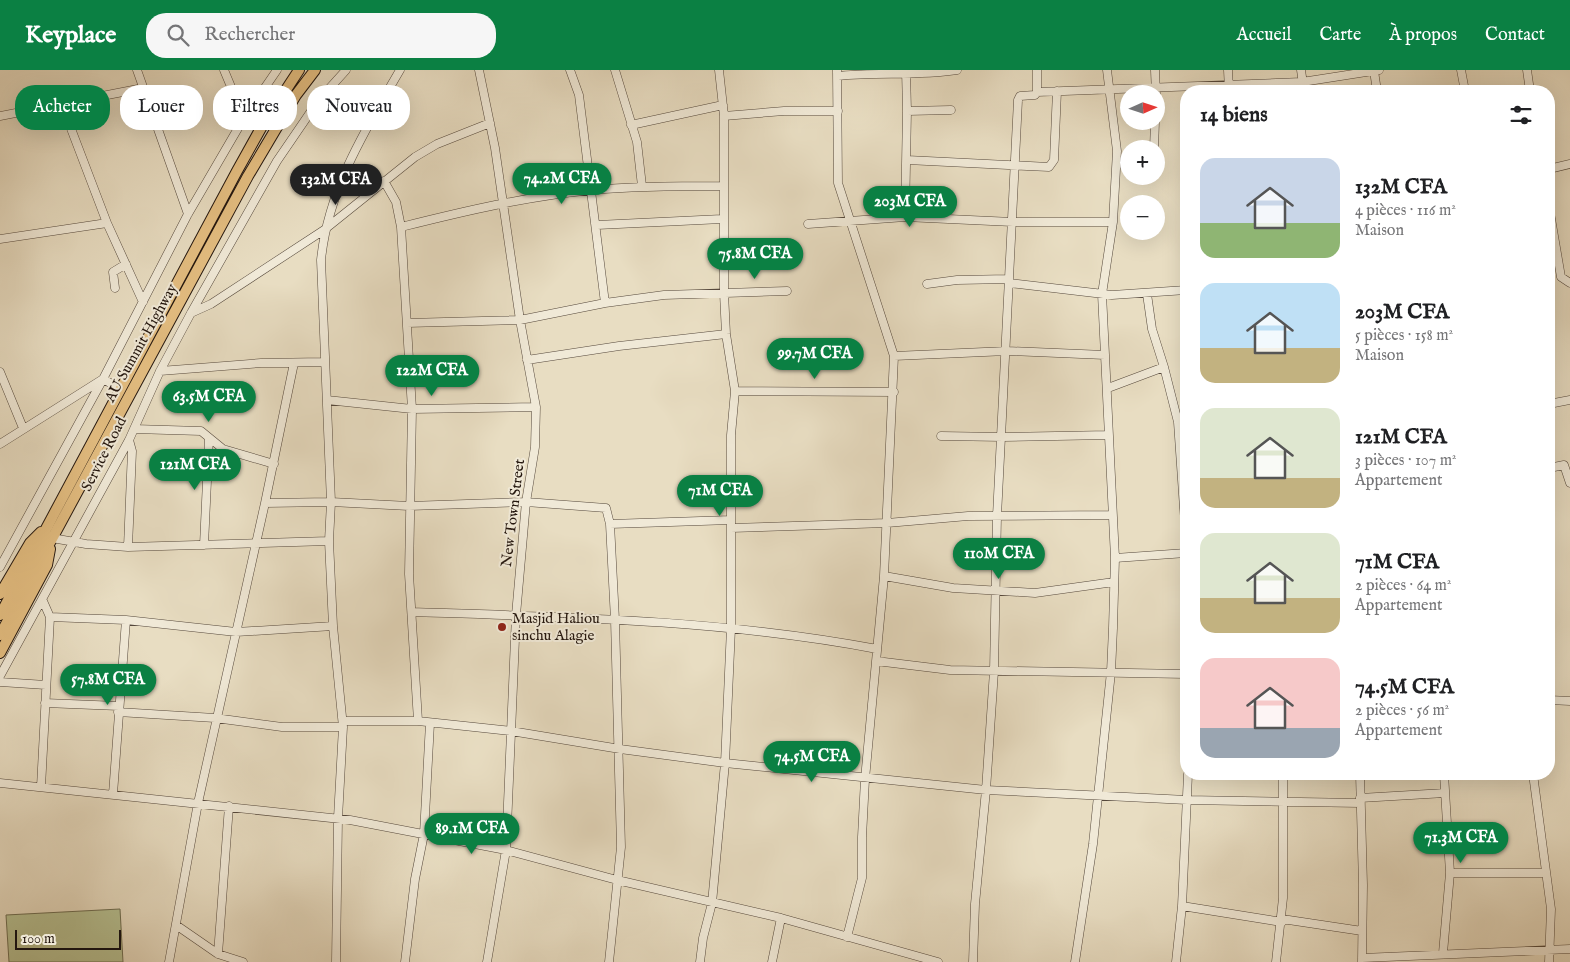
<!DOCTYPE html>
<html lang="fr">
<head>
<meta charset="utf-8">
<style>
  :root { --surface:#fff; --page:#f6f6f6; --text:#202124; --muted:#757577; --accent:#0b8043 }
  body { margin:0; font-family:"IM FELL English",serif; background:var(--page); color:var(--text); height:100vh; display:flex; flex-direction:column; font-size:19px; white-space:nowrap }
  * { box-sizing:border-box; margin:0 }
  p { font-size:16px; color:var(--muted) }
  .icon { flex:none; width:28px; height:28px; fill:none; stroke:currentColor; stroke-width:2; stroke-linecap:round; stroke-linejoin:round }
  .map { position:relative; flex:1; overflow:hidden }
  .sheet { position:absolute; left:1180px; top:15px; width:375px; height:695px; display:flex; flex-direction:column; background:var(--surface); border-radius:20px; box-shadow:0 5px 20px #0002 }
  .sheet>* { flex:none }
  .guide { position:absolute; left:15px; top:15px; width:475px; height:45px; display:flex; gap:10px }
  .needle { width:32px; rotate:87deg }
  .buttons { position:absolute; left:1120px; top:15px; display:grid; gap:10px }
  .buttons a { display:grid; place-items:center; width:45px; height:45px; border-radius:50%; background:var(--surface); box-shadow:0 5px 20px #0002; font-size:25px }
  .scale { position:absolute; left:15px; bottom:12px; width:106px; box-sizing:border-box; padding-left:5px; border:2px solid #24170f; border-top:0; font-size:14px; line-height:18px; white-space:nowrap; color:#24170f; -webkit-text-stroke:4px #f0e9d7; paint-order:stroke }
  .price { position:absolute; translate:-50% -42px; padding:0 11px; border-radius:18px; background:var(--accent); color:#fff; font-size:16px; line-height:32px; filter:drop-shadow(0 1px 2px #0008) }
  .price::after { content:''; position:absolute; left:50%; top:30px; width:15px; height:11px; margin-left:-8px; background:inherit; clip-path:polygon(0 0,100% 0,50% 100%) }
  .price.active { background:#222; color:#fff }
  ul { padding:0; list-style:none }
  li { display:flex; align-items:center; gap:15px; height:125px; padding:0 20px }
  li span { display:grid; place-items:center; flex:none; width:140px; height:100px; border-radius:15px; color:#555 }
  li>.icon { margin-inline-start:auto }
  span .icon { width:60px; height:60px; fill:#fffc; stroke-width:1 }
  li b { font-size:21px }
  h2 { display:flex; justify-content:space-between; align-items:center; height:60px; padding:0 20px; font-size:21px }
  .chip { padding:0 18px; border-radius:20px; background:var(--surface); box-shadow:0 5px 20px #0002; font-size:18px; line-height:45px }
  .chip.active { background:var(--accent); color:#fff }
  header { display:flex; align-items:center; gap:30px; box-sizing:border-box; height:70px; padding:0 25px; background:var(--accent); color:#fff }
  header strong { font-size:24px }
  nav { display:flex; gap:28px; margin-inline-start:auto; font-size:18px }
  .search { width:350px; height:45px; background:var(--page); display:flex; align-items:center; gap:12px; box-sizing:border-box; padding:0 18px; border-radius:20px; color:var(--muted); font-size:19px }
  .map>svg:first-child { display:block }
  .garden { fill:#b6c193; stroke:#6d6c51 }
  .lines { fill:none; stroke-linecap:round; stroke-linejoin:round }
  .minor-casing { stroke:#55483c; stroke-width:9 }
  .major-casing { stroke:#24170f; stroke-width:12 }
  .minor { stroke:#f0e9d7; stroke-width:8 }
  .major { stroke:#e4be81; stroke-width:10 }
  .poi-dot { fill:#8f2418; stroke:#f0e9d7; stroke-width:2 }
  .labels { text-anchor:middle; dominant-baseline:central; stroke-width:4; stroke-linejoin:round; paint-order:stroke }
  .street-label { font-size:15px; fill:#24170f; stroke:#f0e9d7 }
  .poi-label { font-size:15px; fill:#24170f; stroke:#f0e9d7; text-anchor:start }
</style>
</head>
<body>
<header>
<strong>Keyplace</strong>
<div class="search"><svg class="icon" aria-label="search" viewBox="0 0 24 24"><circle cx="10" cy="10" r="6"/><path d="M15 15l6 6"/></svg>Rechercher</div>
<nav><a>Accueil</a><a>Carte</a><a>À propos</a><a>Contact</a></nav>
</header>
<div class="map">
<svg width="1570" height="892" viewBox="0 0 1570 892">
  <rect width="100%" height="100%" fill="#e8ddc2"/>
  <filter id="stains"><feTurbulence type="fractalNoise" baseFrequency=".004" numOctaves="4"/><feColorMatrix values="0 0 0 0 .2 0 0 0 0 .09 0 0 0 0 .02 0 0 0 .5 -.17"/></filter>
  <radialGradient id="worn" r=".72"><stop offset=".6" stop-color="#630" stop-opacity="0"/><stop offset="1" stop-color="#630" stop-opacity=".3"/></radialGradient>
  <path class="garden" d="M120 839 123 892H9L6 845Z"/>
  <g class="lines">
    <defs>
      <path id="minor" d="M137 0 188 144
        M224 0 244 48
        M479 0 495 78 520 250 536 337 535 377 526 432 516 545 506 780 487 892
        M570 0 579 25 605 233
        M615 0 637 72 642 116
        M837 0 838 113 894 286 884 506 865 709 862 767V808L847 867
        M1155 0 1156 25
        M1228 0 1229 20
        M1301 0 1304 21
        M1461 0 1465 21
        M1527 0 1530 21
        M1374 1 1377 21
        M838 6C878 2 918 6 957 0
        M1037 22 1302 12 1379 0
        M62 35 107 153 143 232
        M907 41 951 40
        M0 46 143 18
        M724 46 784 41H838
        M631 55 723 35
        M1154 79 1155 51
        M907 90 1049 97 1054 90 1057 21
        M1549 99 1570 94
        M384 111 396 132 401 157 412 339 409 504 418 651
        M1549 137 1561 207 1570 213
        M905 147 907 41 906 0
        M808 154 905 147 1013 152H1113
        M597 155 722 149
        M401 157C465 141 528 126 593 120 636 116 680 116 723 116
        M0 169 107 153
        M1009 213 1112 225 1186 220
        M927 214 957 210 1009 209
        M115 218 113 202 126 194
        M1147 224 1152 259 1164 297 1178 352 1186 467
        M191 243 211 234 324 160 415 87 437 74 490 53
        M407 253 520 250 605 233 664 225 787 221
        M894 286 1007 281 1105 285
        M527 290 619 276 726 264
        M160 301 261 293 324 292
        M0 302 23 358
        M1108 318 1164 297
        M735 321 894 322
        M327 330 412 339 536 337
        M1549 334 1570 330
        M134 359 201 361 223 379 274 394
        M941 366 1003 367 1109 365
        M0 374 103 309 121 319
        M1549 398 1564 395 1570 413
        M265 433 294 293
        M610 454 731 450
        M731 458 887 453 968 446 1112 445
        M52 468 86 474 128 477 329 471
        M204 475 209 368
        M128 477 132 381 129 370
        M1115 488 1186 483
        M0 497 103 309 188 144 244 48 277 0
        M884 506 953 518 1035 523 1114 512
        M412 542C568 547 724 550 877 579
        M50 547 126 550 236 562 333 556
        M876 591 950 600 1186 604
        M0 606 129 370 160 301 191 243 277 91 318 31 346 0
        M0 612 46 615
        M1549 630 1570 631
        M45 633 119 636
        M118 642 215 648 282 657H343
        M343 651H418L511 661 620 679 725 693 986 720 1187 730 1360 733
        M1360 704 1363 815 1362 892
        M1533 704 1551 839 1549 892
        M0 713 350 750 506 780 617 810 781 848 938 892
        M41 717 50 547 43 531
        M113 724 126 550
        M1360 728 1445 723
        M1450 803H1546
        M1182 836 1282 852
        M1282 849 1362 861
        M176 855 218 884 243 892
        M1443 883 1450 803 1444 704
        M218 884 229 736
        M1362 888 1570 879
        M169 892 198 733 265 433 331 432 409 436 526 432 606 438 610 454 615 550 621 777 609 892
        M336 892 338 748 343 657 333 556 329 471 331 432 321 190C328 120 365 60 400 0
        M405 892 415 809 424 764 430 653
        M700 892 703 868 712 833 725 693 731 558V365L735 321 726 264 724 223V46L719 0
        M772 892 781 848
        M973 892 975 834 986 720 994 601 997 446 1018 30 1020 26 1035 25 1037 22V0
        M1075 892 1093 774 1111 602 1113 558 1115 488 1102 224 1113 152 1117 81 1107 0
        M1176 892 1182 836 1188 704
        M1276 892 1283 828V704"/>
      <path id="major" d="M0 524 30 473 41 462
        M0 545 237 101 261 58 299 0
        M0 565 248 106 296 25 315 0
        M0 583 47 495 50 479"/>
    </defs>
    <use href="#minor" class="minor-casing"/>
    <use href="#major" class="major-casing"/>
    <use href="#minor" class="minor"/>
    <use href="#major" class="major"/>
  </g>
  <circle class="poi-dot" cx="502" cy="557" r="5"/>
  <g class="labels">
    <g class="street-label">
      <text transform="translate(141 273) rotate(-61)">AU Summit Highway</text>
      <text transform="translate(104 384) rotate(-63)">Service Road</text>
      <text transform="translate(513 443) rotate(-83)">New Town Street</text>
    </g>
    <g class="poi-label">
      <text x="512" y="548">Masjid Haliou<tspan x="512" dy="17">sinchu Alagie</tspan></text>
    </g>
  </g>
  <rect width="100%" height="100%" filter="url(#stains)"/>
  <rect width="100%" height="100%" fill="url(#worn)"/>
</svg>
<div class="buttons">
<a><svg class="needle" viewBox="-14 -14 28 28"><path d="M0-13l5 13h-10z" fill="#e53935"/><path d="M0 13l5-13h-10z" fill="#757577"/></svg></a>
<a>+</a>
<a>−</a>
</div>
<div class="scale">100 m</div>
<b class="price" style="left:562px;top:135px">74.2M CFA</b>
<b class="price active" style="left:336px;top:136px">132M CFA</b>
<b class="price" style="left:910px;top:158px">203M CFA</b>
<b class="price" style="left:755px;top:210px">75.8M CFA</b>
<b class="price" style="left:815px;top:310px">99.7M CFA</b>
<b class="price" style="left:432px;top:327px">122M CFA</b>
<b class="price" style="left:209px;top:353px">63.5M CFA</b>
<b class="price" style="left:195px;top:421px">121M CFA</b>
<b class="price" style="left:720px;top:447px">71M CFA</b>
<b class="price" style="left:999px;top:510px">110M CFA</b>
<b class="price" style="left:108px;top:636px">57.8M CFA</b>
<b class="price" style="left:812px;top:713px">74.5M CFA</b>
<b class="price" style="left:472px;top:785px">89.1M CFA</b>
<b class="price" style="left:1461px;top:794px">71.3M CFA</b>
<div class="guide">
<a class="chip active">Acheter</a>
<a class="chip">Louer</a>
<a class="chip">Filtres</a>
<a class="chip">Nouveau</a>
</div>
<section class="sheet">
<h2>14 biens<svg class="icon" aria-label="filters" viewBox="0 0 24 24"><path d="M4 7h16M4 17h16"/><circle cx="9" cy="7" r="2"/><circle cx="15" cy="17" r="2"/></svg></h2>
<ul>
<li><span style="background:linear-gradient(#c9d6e8 65%,#8fb573 0)"><svg class="icon" aria-label="home" viewBox="0 0 24 24"><path d="M3 11l9-7 9 7M6 9v11h12V9"/></svg></span><div><b>132M CFA</b><p>4 pièces · 116 m²</p><p>Maison</p></div></li>
<li><span style="background:linear-gradient(#bfe0f5 65%,#c2b280 0)"><svg class="icon" aria-label="home" viewBox="0 0 24 24"><path d="M3 11l9-7 9 7M6 9v11h12V9"/></svg></span><div><b>203M CFA</b><p>5 pièces · 158 m²</p><p>Maison</p></div></li>
<li><span style="background:linear-gradient(#dfe7d0 70%,#c2b280 0)"><svg class="icon" aria-label="home" viewBox="0 0 24 24"><path d="M3 11l9-7 9 7M6 9v11h12V9"/></svg></span><div><b>121M CFA</b><p>3 pièces · 107 m²</p><p>Appartement</p></div></li>
<li><span style="background:linear-gradient(#dfe7d0 65%,#c2b280 0)"><svg class="icon" aria-label="home" viewBox="0 0 24 24"><path d="M3 11l9-7 9 7M6 9v11h12V9"/></svg></span><div><b>71M CFA</b><p>2 pièces · 64 m²</p><p>Appartement</p></div></li>
<li><span style="background:linear-gradient(#f6c9c9 70%,#9aa5b1 0)"><svg class="icon" aria-label="home" viewBox="0 0 24 24"><path d="M3 11l9-7 9 7M6 9v11h12V9"/></svg></span><div><b>74.5M CFA</b><p>2 pièces · 56 m²</p><p>Appartement</p></div></li>
</ul>
</section>
</div>
</body>
</html>
